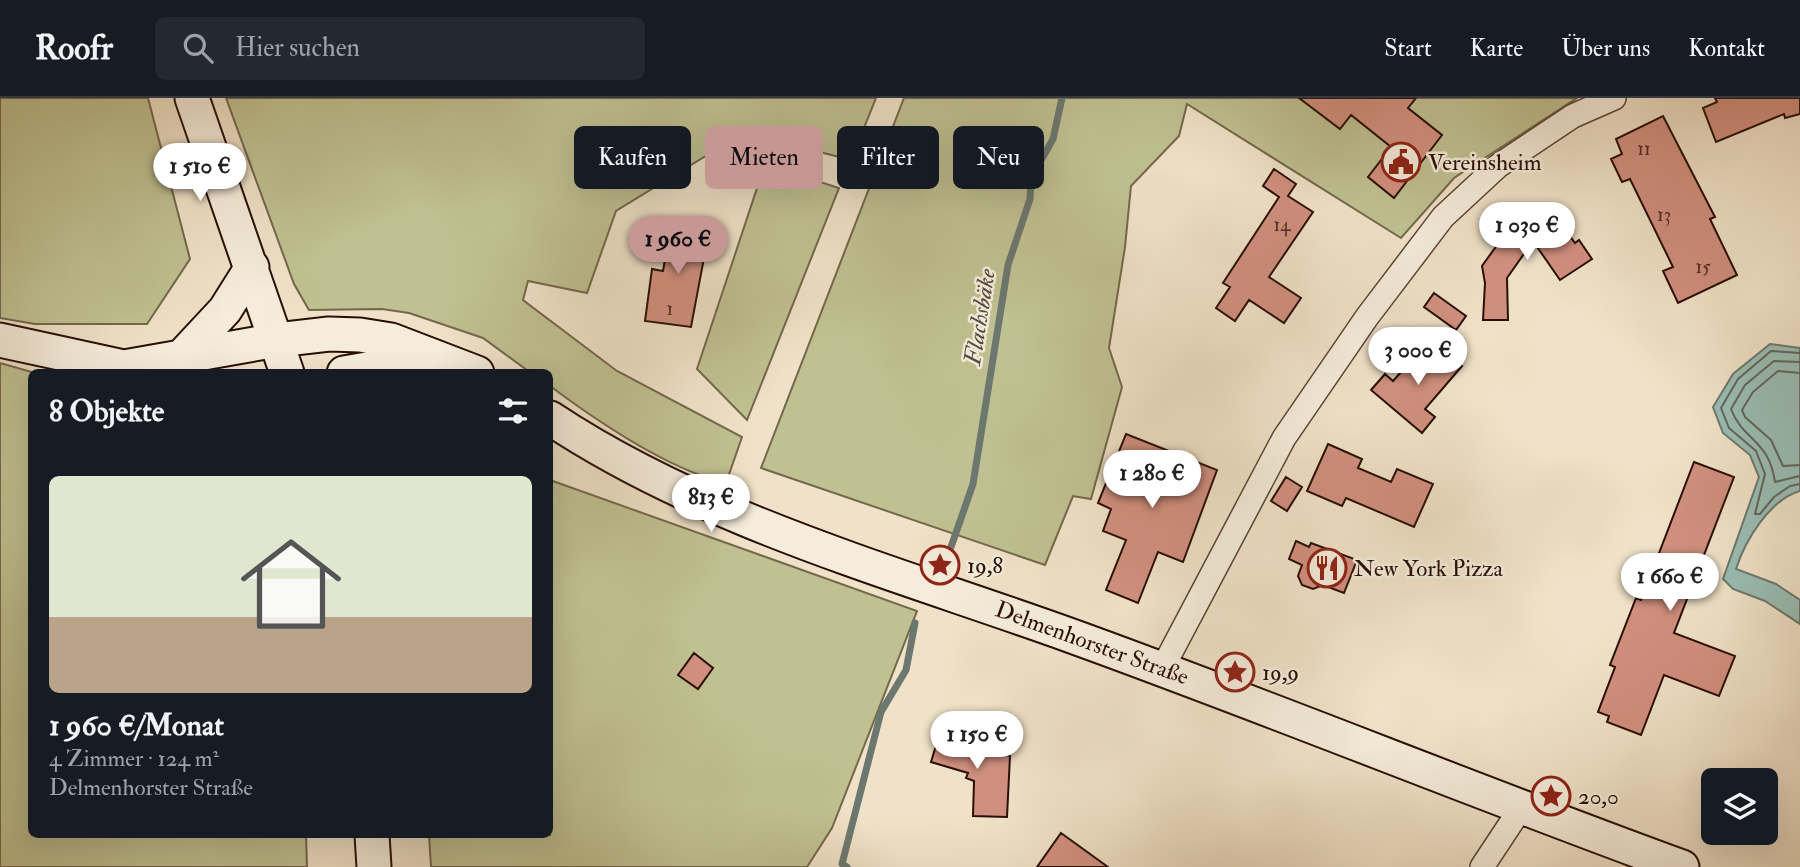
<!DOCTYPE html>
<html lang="de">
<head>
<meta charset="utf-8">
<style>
  :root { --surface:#171b24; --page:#242831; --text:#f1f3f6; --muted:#9ea1a6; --line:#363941; --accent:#c59692 }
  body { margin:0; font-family:"IM FELL Double Pica",serif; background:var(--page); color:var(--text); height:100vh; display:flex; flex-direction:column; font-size:26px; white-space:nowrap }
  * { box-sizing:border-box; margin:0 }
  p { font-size:23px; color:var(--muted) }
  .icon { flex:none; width:38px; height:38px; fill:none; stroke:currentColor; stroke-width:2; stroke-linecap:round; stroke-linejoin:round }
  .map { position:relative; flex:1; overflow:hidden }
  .sheet { position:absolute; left:28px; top:271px; width:525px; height:469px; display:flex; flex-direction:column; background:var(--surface); border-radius:10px; box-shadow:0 7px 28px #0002 }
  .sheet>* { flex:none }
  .top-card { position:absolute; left:574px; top:28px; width:665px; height:63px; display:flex; gap:14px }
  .tools { position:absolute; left:1701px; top:670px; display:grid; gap:14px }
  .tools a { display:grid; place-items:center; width:77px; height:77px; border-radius:10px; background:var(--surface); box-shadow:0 7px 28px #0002; font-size:35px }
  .price { position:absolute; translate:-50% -60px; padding:0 16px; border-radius:24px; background:#fff; color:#222; font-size:23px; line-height:46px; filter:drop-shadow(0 2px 4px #0008) }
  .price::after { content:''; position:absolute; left:50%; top:42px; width:21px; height:16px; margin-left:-10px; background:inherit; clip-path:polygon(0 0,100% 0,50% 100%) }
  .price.current { background:var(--accent); color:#111 }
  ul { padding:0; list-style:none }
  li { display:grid; align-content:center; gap:14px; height:371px; padding:0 21px }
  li+li { border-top:2px solid var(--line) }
  li span { display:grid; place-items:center; height:217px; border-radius:10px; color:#555 }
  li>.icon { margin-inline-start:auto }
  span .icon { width:126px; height:126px; fill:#fffc; stroke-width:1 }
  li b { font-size:30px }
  h2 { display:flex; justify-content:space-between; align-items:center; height:84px; padding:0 21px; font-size:30px }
  .chip { padding:0 24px; border-radius:10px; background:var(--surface); box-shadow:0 7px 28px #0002; font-size:24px; line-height:63px }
  .chip.current { background:var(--accent); color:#111 }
  header { display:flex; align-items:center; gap:42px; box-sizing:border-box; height:98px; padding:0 35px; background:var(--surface); border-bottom:2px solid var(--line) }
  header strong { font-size:33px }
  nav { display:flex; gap:38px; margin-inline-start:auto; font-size:24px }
  .search { width:490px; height:63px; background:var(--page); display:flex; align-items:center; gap:18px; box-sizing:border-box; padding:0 24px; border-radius:10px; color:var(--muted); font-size:26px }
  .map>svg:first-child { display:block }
  .green { fill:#c0c192; stroke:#74684c; stroke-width:2 }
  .water { fill:#9abeb5; stroke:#6c786f; stroke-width:2 }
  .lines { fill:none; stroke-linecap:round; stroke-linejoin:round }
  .shore { stroke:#61665d; stroke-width:2 }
  .stream { stroke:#6c786f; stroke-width:7 }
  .building { fill:#d1907f; stroke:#280e05; stroke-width:2 }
  .minor-casing { stroke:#5a4336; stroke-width:26 }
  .secondary-casing { stroke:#280e05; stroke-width:37 }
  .minor { stroke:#f5ecdb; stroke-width:23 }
  .secondary { stroke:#f5ecdb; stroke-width:33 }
  .labels { text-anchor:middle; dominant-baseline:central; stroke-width:5; stroke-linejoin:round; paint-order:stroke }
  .number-label { font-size:19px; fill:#522e24 }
  .poi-label { font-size:23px; fill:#280e05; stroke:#f5ecdb; text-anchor:start }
  .street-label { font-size:23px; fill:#280e05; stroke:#f5ecdb }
  .water-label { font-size:24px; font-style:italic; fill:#504c43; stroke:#f5ecdb }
</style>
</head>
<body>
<header>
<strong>Roofr</strong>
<div class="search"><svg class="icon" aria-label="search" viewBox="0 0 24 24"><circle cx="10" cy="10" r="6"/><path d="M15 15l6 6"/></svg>Hier suchen</div>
<nav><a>Start</a><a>Karte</a><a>Über uns</a><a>Kontakt</a></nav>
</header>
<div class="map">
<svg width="1800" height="769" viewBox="0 0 1800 769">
  <rect width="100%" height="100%" fill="#f0e2c8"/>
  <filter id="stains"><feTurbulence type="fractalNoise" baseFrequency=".00286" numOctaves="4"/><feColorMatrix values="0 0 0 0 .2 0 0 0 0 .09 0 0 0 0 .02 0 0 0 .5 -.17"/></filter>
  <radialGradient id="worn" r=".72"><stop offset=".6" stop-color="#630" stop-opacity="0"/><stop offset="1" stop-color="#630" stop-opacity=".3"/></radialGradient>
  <path class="green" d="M0 0H148L190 161 147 226H35L0 220Z
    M226 0H876L851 62 773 42H732L616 113 587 195 528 183 523 202 617 273 742 339 726 385C669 372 597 323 550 288V275H531L483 240 409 215 382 211 309 212 294 186Z
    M904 0H1577L1454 80 1401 140 1187 6 1179 38 1131 88 1125 149 1109 250 1122 289 1091 401 1073 398 1045 467 761 370Z
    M765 66 839 90 747 322 697 271Z
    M0 265 35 275H32V737H306L307 769H0Z
    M550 382 917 513 832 730 807 769H431L429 737H550Z"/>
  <path class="water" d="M1770 246 1800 250V393C1769 402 1745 443 1736 471L1776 486 1800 502V526L1765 503 1733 491 1723 481 1759 379 1750 357 1723 335 1713 309 1733 276Z"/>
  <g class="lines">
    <path class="shore" d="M1800 255 1771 253 1738 281 1721 310 1729 330 1756 353 1765 376 1755 416H1760L1774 399 1790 388 1800 386
      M1800 264 1774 263 1745 287 1731 311C1743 343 1769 341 1775 384L1800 378
      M1800 275 1778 273 1753 294 1742 312 1745 319 1771 342 1783 368 1800 367"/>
    <path class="stream" d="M951 449 973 386 1008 167 1030 101 1031 80 1053 41 1062 0
      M847 769 842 766 881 614 906 572 915 525"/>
  </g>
  <path class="building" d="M1299 0H1416L1408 10 1442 37 1394 100 1368 79 1391 49 1351 17 1340 31Z
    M1715 0H1800V16L1785 20 1784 16 1716 44 1703 10 1717 4Z
    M1663 18 1715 119 1710 121 1737 177 1678 205 1663 173 1673 169 1630 81 1622 84 1611 61 1622 56 1616 41Z
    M1274 71 1296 86 1288 98 1313 114 1269 179 1301 200 1284 225 1249 202 1235 223 1216 210 1230 189 1223 185 1279 99 1263 88Z
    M1521 121 1534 140 1559 123 1575 145 1579 142 1592 161 1560 182 1533 143 1507 180 1508 222H1483L1485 185 1482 168 1505 136 1503 133Z
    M672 122 710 128 691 229 645 223 652 171 663 173Z
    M1434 195 1466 218 1456 232 1424 209Z
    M1441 250 1462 268 1425 311 1435 319 1422 335 1371 292 1385 276 1393 283 1417 256 1428 265Z
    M1126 336 1217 372 1183 464 1158 454 1138 505 1106 492 1126 442 1103 433 1111 411 1098 405Z
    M1328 346 1362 361 1358 370 1391 384 1397 371 1433 386 1414 429 1346 400 1342 408 1307 393Z
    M1694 364 1734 379 1674 535 1735 558 1719 598 1664 577 1641 637 1607 624 1609 618 1598 614 1615 569 1610 567 1636 500 1641 502Z
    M1286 379 1302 389 1287 413 1271 403Z
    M1296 443 1309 449 1311 445 1357 462 1344 495 1323 487 1313 491 1302 487 1298 478 1302 467 1289 461Z
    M694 555 713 570 698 591 678 577Z
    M941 631 985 645 983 650 1010 658 1007 719 973 718 974 683 966 680 968 675 931 664Z
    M1061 735 1108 769H1037Z"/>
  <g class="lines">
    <defs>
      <path id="minor" d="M1162 571 1284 340 1367 219 1443 119 1498 68 1573 18 1614 0
        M1482 769 1521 710"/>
      <path id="secondary" d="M192 0 287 275
        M0 242 124 269 277 242 329 236 360 237 391 242 477 275
        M184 256 225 212 252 169
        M344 275 436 259
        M550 320C705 423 894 474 1069 537 1274 611 1476 694 1682 769
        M372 737 374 769"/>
    </defs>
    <use href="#minor" class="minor-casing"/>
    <use href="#secondary" class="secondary-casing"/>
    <use href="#minor" class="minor"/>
    <use href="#secondary" class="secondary"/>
  </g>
  <defs>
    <symbol id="civic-ring" viewBox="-11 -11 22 22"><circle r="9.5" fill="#f5ecdb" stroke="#8f2418" stroke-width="1.5"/><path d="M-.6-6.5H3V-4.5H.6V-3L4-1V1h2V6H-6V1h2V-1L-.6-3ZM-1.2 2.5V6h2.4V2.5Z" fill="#8f2418"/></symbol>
    <symbol id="sight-ring" viewBox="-11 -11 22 22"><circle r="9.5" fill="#f5ecdb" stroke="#8f2418" stroke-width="1.5"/><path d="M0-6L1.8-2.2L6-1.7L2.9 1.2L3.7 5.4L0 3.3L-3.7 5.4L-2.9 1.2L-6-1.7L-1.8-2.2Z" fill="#8f2418"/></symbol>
    <symbol id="restaurant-ring" viewBox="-11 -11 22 22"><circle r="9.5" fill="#f5ecdb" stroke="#8f2418" stroke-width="1.5"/><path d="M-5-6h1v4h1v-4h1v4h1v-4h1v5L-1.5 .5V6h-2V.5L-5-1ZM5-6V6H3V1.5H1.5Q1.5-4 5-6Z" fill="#8f2418"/></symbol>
  </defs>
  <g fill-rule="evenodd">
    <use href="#civic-ring" x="1379" y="42" width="44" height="44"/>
    <use href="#sight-ring" x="918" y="445" width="44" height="44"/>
    <use href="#restaurant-ring" x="1305" y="448" width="44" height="44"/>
    <use href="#sight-ring" x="1213" y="552" width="44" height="44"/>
    <use href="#sight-ring" x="1529" y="676" width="44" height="44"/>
  </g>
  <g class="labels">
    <g class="number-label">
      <text x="1644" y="51">11</text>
      <text x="1664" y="117">13</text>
      <text x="1282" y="127">14</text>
      <text x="1703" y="169">15</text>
      <text x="670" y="211">1</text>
    </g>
    <g class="poi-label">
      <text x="1428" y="64">Vereinsheim</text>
      <text x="967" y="467">19,8</text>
      <text x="1354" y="470">New York Pizza</text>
      <text x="1262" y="574">19,9</text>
      <text x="1578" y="698">20,0</text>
    </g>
    <g class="street-label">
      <text transform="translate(1092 545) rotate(20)">Delmenhorster Straße</text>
    </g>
    <g class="water-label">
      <text transform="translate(980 219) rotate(-81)">Flachsbäke</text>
    </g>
  </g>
  <rect width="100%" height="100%" filter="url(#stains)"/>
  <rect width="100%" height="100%" fill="url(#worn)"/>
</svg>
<div class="tools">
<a><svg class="icon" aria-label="layers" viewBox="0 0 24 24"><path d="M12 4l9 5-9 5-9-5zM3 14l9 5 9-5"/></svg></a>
</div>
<b class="price" style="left:200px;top:105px">1 510 €</b>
<b class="price" style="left:1527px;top:164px">1 030 €</b>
<b class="price current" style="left:678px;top:178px">1 960 €</b>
<b class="price" style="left:1418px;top:289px">3 000 €</b>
<b class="price" style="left:1152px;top:412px">1 280 €</b>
<b class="price" style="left:711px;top:436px">813 €</b>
<b class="price" style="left:1670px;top:515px">1 660 €</b>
<b class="price" style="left:977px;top:673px">1 150 €</b>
<div class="top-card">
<a class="chip">Kaufen</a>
<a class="chip current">Mieten</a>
<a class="chip">Filter</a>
<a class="chip">Neu</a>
</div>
<section class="sheet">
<h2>8 Objekte<svg class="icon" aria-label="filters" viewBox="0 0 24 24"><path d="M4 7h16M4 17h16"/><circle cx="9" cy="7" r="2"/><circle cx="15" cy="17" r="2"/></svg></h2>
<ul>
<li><span style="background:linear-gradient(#dfe7d0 65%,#b9a48a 0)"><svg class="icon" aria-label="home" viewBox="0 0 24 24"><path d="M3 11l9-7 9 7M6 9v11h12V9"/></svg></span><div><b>1 960 €/Monat</b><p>4 Zimmer · 124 m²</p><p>Delmenhorster Straße</p></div></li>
</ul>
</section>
</div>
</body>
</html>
